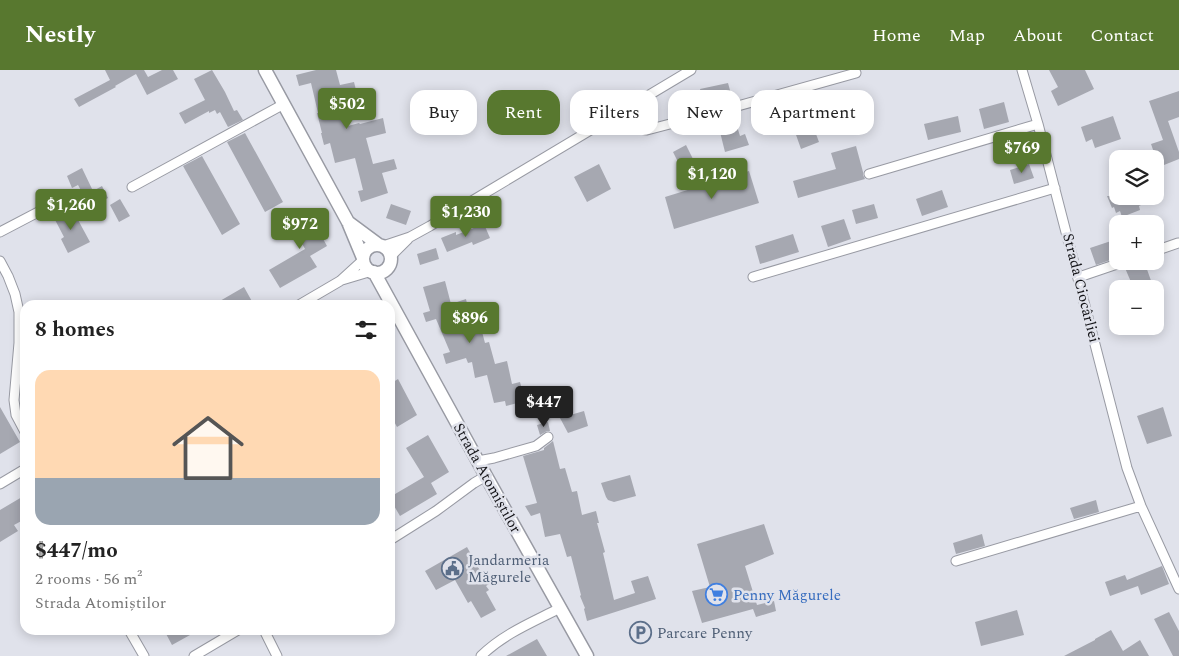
<!DOCTYPE html>
<html lang="en">
<head>
<meta charset="utf-8">
<style>
  :root { --surface:#fff; --page:#f2f2f2; --text:#222; --muted:#767676; --line:#e0e0e0; --accent:#58782f }
  body { margin:0; font-family:Spectral,serif; background:var(--page); color:var(--text); height:100vh; display:flex; flex-direction:column; font-size:19px; white-space:nowrap }
  * { box-sizing:border-box; margin:0 }
  p { font-size:16px; color:var(--muted) }
  .icon { flex:none; width:28px; height:28px; fill:none; stroke:currentColor; stroke-width:2; stroke-linecap:round; stroke-linejoin:round }
  .map { position:relative; flex:1; overflow:hidden }
  .panel { position:absolute; left:20px; top:230px; width:375px; height:335px; display:flex; flex-direction:column; background:var(--surface); border-radius:15px; box-shadow:0 2px 12px #0003 }
  .panel>* { flex:none }
  .banner { position:absolute; left:410px; top:20px; width:475px; height:45px; display:flex; gap:10px }
  .fabs { position:absolute; left:1109px; top:80px; display:grid; gap:10px }
  .fabs a { display:grid; place-items:center; width:55px; height:55px; border-radius:10px; background:var(--surface); box-shadow:0 2px 12px #0003; font-size:25px }
  .price { position:absolute; translate:-50% -42px; padding:0 11px; border-radius:5px; background:var(--accent); color:#fff; font-size:16px; line-height:32px; filter:drop-shadow(0 1px 2px #0008) }
  .price::after { content:''; position:absolute; left:50%; top:30px; width:15px; height:11px; margin-left:-8px; background:inherit; clip-path:polygon(0 0,100% 0,50% 100%) }
  .price.current { background:#222; color:#fff }
  ul { padding:0; list-style:none }
  li { display:grid; align-content:center; gap:10px; height:265px; padding:0 15px }
  li+li { border-top:1px solid var(--line) }
  li span { display:grid; place-items:center; height:155px; border-radius:15px; color:#555 }
  li>.icon { margin-inline-start:auto }
  span .icon { width:90px; height:90px; fill:#fffc; stroke-width:1 }
  li b { font-size:21px }
  h2 { display:flex; justify-content:space-between; align-items:center; height:60px; padding:0 15px; font-size:21px }
  .tag { padding:0 18px; border-radius:15px; background:var(--surface); box-shadow:0 2px 12px #0003; font-size:18px; line-height:45px }
  .tag.current { background:var(--accent); color:#fff }
  header { display:flex; align-items:center; gap:30px; box-sizing:border-box; height:70px; padding:0 25px; background:var(--accent); color:#fff }
  header strong { font-size:24px }
  nav { display:flex; gap:28px; margin-inline-start:auto; font-size:18px }
  .map>svg:first-child { display:block }
  .building { fill:#a6a8b1 }
  .lines { fill:none; stroke-linecap:round; stroke-linejoin:round }
  .street-casing { stroke:#989aa3; stroke-width:11 }
  .secondary-casing { stroke:#989aa3; stroke-width:15 }
  .street { stroke:#fff; stroke-width:9 }
  .secondary { stroke:#fff; stroke-width:12 }
  .labels { text-anchor:middle; dominant-baseline:central; stroke-width:5; stroke-linejoin:round; paint-order:stroke }
  .street-label { font-size:15px; fill:#141418; stroke:#e0e2eb }
  .service-label { font-size:15px; fill:#4e5e75; stroke:#e0e2eb; text-anchor:start }
  .shop-label { font-size:15px; fill:#366cbe; stroke:#e0e2eb; text-anchor:start }
</style>
</head>
<body>
<header>
<strong>Nestly</strong>
<nav><a>Home</a><a>Map</a><a>About</a><a>Contact</a></nav>
</header>
<div class="map">
<svg width="1179" height="586" viewBox="0 0 1179 586">
  <rect width="100%" height="100%" fill="#e0e2eb"/>
  <path class="building" d="M105 0H144L148 7 162 0H173L178 9 147 25 136 4 115 16 116 17 79 37 74 29 110 10Z
    M212 0 225 22 234 41 237 40 243 50 228 57 220 42 217 44 215 40 209 43V41L185 54 179 43 205 30 194 9Z
    M316 0H336L340 15 354 12 358 28 341 33 348 56 359 53 360 54 383 48 386 63 366 68 373 94 394 89 397 99 382 103 388 123 361 132 358 121 363 120 355 88 335 93 330 73 324 75 321 63H322L317 43H318L311 13 299 16 296 5Z
    M1049 0H1085L1094 19 1058 36 1051 21 1058 17Z
    M728 13 733 31 705 38 700 19Z
    M1179 21V47L1168 51 1179 82V89L1159 97 1151 74 1163 70 1149 31Z
    M1004 32 1009 52 984 59 979 39Z
    M958 46 961 62 928 70 924 54Z
    M1113 46 1121 69 1095 78 1092 69 1086 72 1081 57Z
    M736 53 740 66 745 64 749 75 725 82 719 58Z
    M813 56 819 72 801 79 795 62Z
    M245 63 283 132 265 142 227 72Z
    M686 75 697 97 684 104 673 82Z
    M856 76 863 102V105L865 109 798 128 793 111 836 99 831 83Z
    M202 86 240 154 222 165 183 96Z
    M599 94 611 119 587 132 574 107Z
    M1029 94 1034 108 1014 114 1010 100Z
    M82 98 93 121 102 116 108 128 90 137 78 115 72 118 67 106Z
    M749 101 759 133 674 159 665 127Z
    M942 120 948 137 922 146 916 129Z
    M1107 126H1142L1145 133 1139 136 1140 140 1122 147 1120 141 1116 143 1114 137 1112 138Z
    M120 129 130 146 119 152 110 135Z
    M391 134 411 141 406 155 386 148Z
    M874 134 878 148 856 154 852 140Z
    M66 138 73 150 77 148 90 172 68 183 61 169 64 167 53 146Z
    M306 138 327 176 310 186 317 197 280 218 269 200 305 179 288 148Z
    M844 149 851 169 828 177 821 156Z
    M484 154 490 168 473 175 472 172 447 182 441 168 456 162V165Z
    M793 164 799 182 760 194 755 176Z
    M1111 171 1116 188 1096 195 1090 178Z
    M436 178 439 189 420 195 417 184Z
    M1139 191H1144L1154 219H1134L1125 198Z
    M445 211 451 234 466 229 473 259 481 258 485 273 489 272 495 294 507 291 512 314 520 312 525 331 506 336 505 331 494 333 487 305 475 308 472 292 468 293 466 288 446 294 443 284 450 282 436 249 426 252 423 243 430 241 423 217Z
    M244 217 254 235H213Z
    M398 309 417 345 397 357 390 344V314Z
    M0 337 20 372 0 384Z
    M1163 337 1172 366 1147 374 1137 346Z
    M584 341 588 356 568 363 560 348Z
    M548 352 550 361H547L540 365 537 355Z
    M428 365 449 402 431 413 437 424 400 446 390 429V427L424 407 406 378Z
    M553 371 560 399 565 398 572 422 577 421 582 445 596 441 599 453H597L605 482 603 483 614 530 635 523 631 511 648 506 656 529 587 551 584 539 585 538 580 526 581 525 571 486 567 487 560 464 545 467 540 443 531 446 525 436 537 433 523 386 544 380V378Z
    M630 405 636 426 614 432 608 430 606 427 601 413Z
    M22 427 25 433V449L14 455 18 461 0 472V440Z
    M1096 430 1099 442 1074 449 1070 438Z
    M764 454 774 484 745 496 757 535 774 531 776 541 756 547 753 539 702 553 692 521 710 517 697 474Z
    M982 464 985 476 956 484 953 473Z
    M467 477 483 506 487 504 492 512 486 516 489 520 486 522 496 540 481 548 471 531 468 533 455 510 436 520 425 501Z
    M1162 496 1169 514 1141 525 1138 516 1110 526 1105 512 1125 505 1127 510Z
    M1017 540 1024 565 981 576 975 552Z
    M1169 542 1179 561V586H1173L1154 549Z
    M164 560H199L172 575Z
    M1111 560 1123 581 1140 570 1149 586H1064L1095 570V569Z
    M537 569 547 586H506Z"/>
  <g class="lines">
    <defs>
      <path id="street" d="M1022 0 1038 54 1127 398 1141 436 1179 519
        M614 46 637 59 647 60 727 39 856 3
        M869 104 1038 54
        M132 117 284 34
        M0 162 63 129
        M383 176 410 167 430 156 691 0
        M1155 181 1178 173
        M390 187 408 169
        M0 191 8 206 15 224 19 242V273L14 330 16 345 25 362
        M753 207 1055 118
        M1079 207 1126 191
        M342 210 372 201
        M299 235 340 211 363 190
        M478 391 494 388 536 376 548 367
        M0 414 25 399
        M390 470 436 441 474 413 486 406
        M956 491 1141 436
        M129 560 144 586
        M264 560 277 586
        M194 586 238 560
        M481 586C503 564 533 552 560 538"/>
      <path id="secondary" d="M265 0 348 152 363 188
        M348 152 379 175
        M363 189a14 14 0 1 1 28 0a14 14 0 1 1-28 0Z
        M374 202 486 406 587 586"/>
    </defs>
    <use href="#street" class="street-casing"/>
    <use href="#secondary" class="secondary-casing"/>
    <use href="#street" class="street"/>
    <use href="#secondary" class="secondary"/>
  </g>
  <defs>
    <symbol id="civic-ring" viewBox="-11 -11 22 22"><circle r="9.5" fill="#e0e2eb" stroke="#5c6f8a" stroke-width="1.5"/><path d="M-.6-6.5H3V-4.5H.6V-3L4-1V1h2V6H-6V1h2V-1L-.6-3ZM-1.2 2.5V6h2.4V2.5Z" fill="#5c6f8a"/></symbol>
    <symbol id="supermarket-ring" viewBox="-11 -11 22 22"><circle r="9.5" fill="#e0e2eb" stroke="#3f7fe0" stroke-width="1.5"/><path d="M-6-5.5h2.5l.6 2H6L4.5 2H-2.5L-4.4-4H-6ZM-1.5 3.2a1.3 1.3 0 1 0 .1 0ZM3 3.2a1.3 1.3 0 1 0 .1 0Z" fill="#3f7fe0"/></symbol>
    <symbol id="parking-ring" viewBox="-11 -11 22 22"><circle r="9.5" fill="#e0e2eb" stroke="#5c6f8a" stroke-width="1.5"/><path d="M-3.5-5.5H1a3.5 3.5 0 0 1 0 7H-1V5.5H-3.5ZM-1-3.4V-.6H.8a1.4 1.4 0 0 0 0-2.8Z" fill="#5c6f8a"/></symbol>
  </defs>
  <g fill-rule="evenodd">
    <use href="#civic-ring" x="440" y="486" width="25" height="25"/>
    <use href="#supermarket-ring" x="704" y="512" width="25" height="25"/>
    <use href="#parking-ring" x="628" y="550" width="25" height="25"/>
  </g>
  <g class="labels">
    <g class="street-label">
      <text transform="translate(1081 218) rotate(76)">Strada Ciocârliei</text>
      <text transform="translate(487 408) rotate(61)">Strada Atomiștilor</text>
    </g>
    <g class="service-label">
      <text x="468" y="490">Jandarmeria<tspan x="468" dy="17">Măgurele</tspan></text>
      <text x="657" y="563">Parcare Penny</text>
    </g>
    <g class="shop-label">
      <text x="733" y="525">Penny Măgurele</text>
    </g>
  </g>
</svg>
<div class="fabs">
<a><svg class="icon" aria-label="layers" viewBox="0 0 24 24"><path d="M12 4l9 5-9 5-9-5zM3 14l9 5 9-5"/></svg></a>
<a>+</a>
<a>−</a>
</div>
<b class="price" style="left:347px;top:60px">$502</b>
<b class="price" style="left:1022px;top:104px">$769</b>
<b class="price" style="left:712px;top:130px">$1,120</b>
<b class="price" style="left:71px;top:161px">$1,260</b>
<b class="price" style="left:466px;top:168px">$1,230</b>
<b class="price" style="left:300px;top:180px">$972</b>
<b class="price" style="left:470px;top:274px">$896</b>
<b class="price current" style="left:544px;top:358px">$447</b>
<div class="banner">
<a class="tag">Buy</a>
<a class="tag current">Rent</a>
<a class="tag">Filters</a>
<a class="tag">New</a>
<a class="tag">Apartment</a>
</div>
<section class="panel">
<h2>8 homes<svg class="icon" aria-label="filters" viewBox="0 0 24 24"><path d="M4 7h16M4 17h16"/><circle cx="9" cy="7" r="2"/><circle cx="15" cy="17" r="2"/></svg></h2>
<ul>
<li><span style="background:linear-gradient(#ffd9b3 70%,#9aa5b1 0)"><svg class="icon" aria-label="home" viewBox="0 0 24 24"><path d="M3 11l9-7 9 7M6 9v11h12V9"/></svg></span><div><b>$447/mo</b><p>2 rooms · 56 m²</p><p>Strada Atomiștilor</p></div></li>
</ul>
</section>
</div>
</body>
</html>
